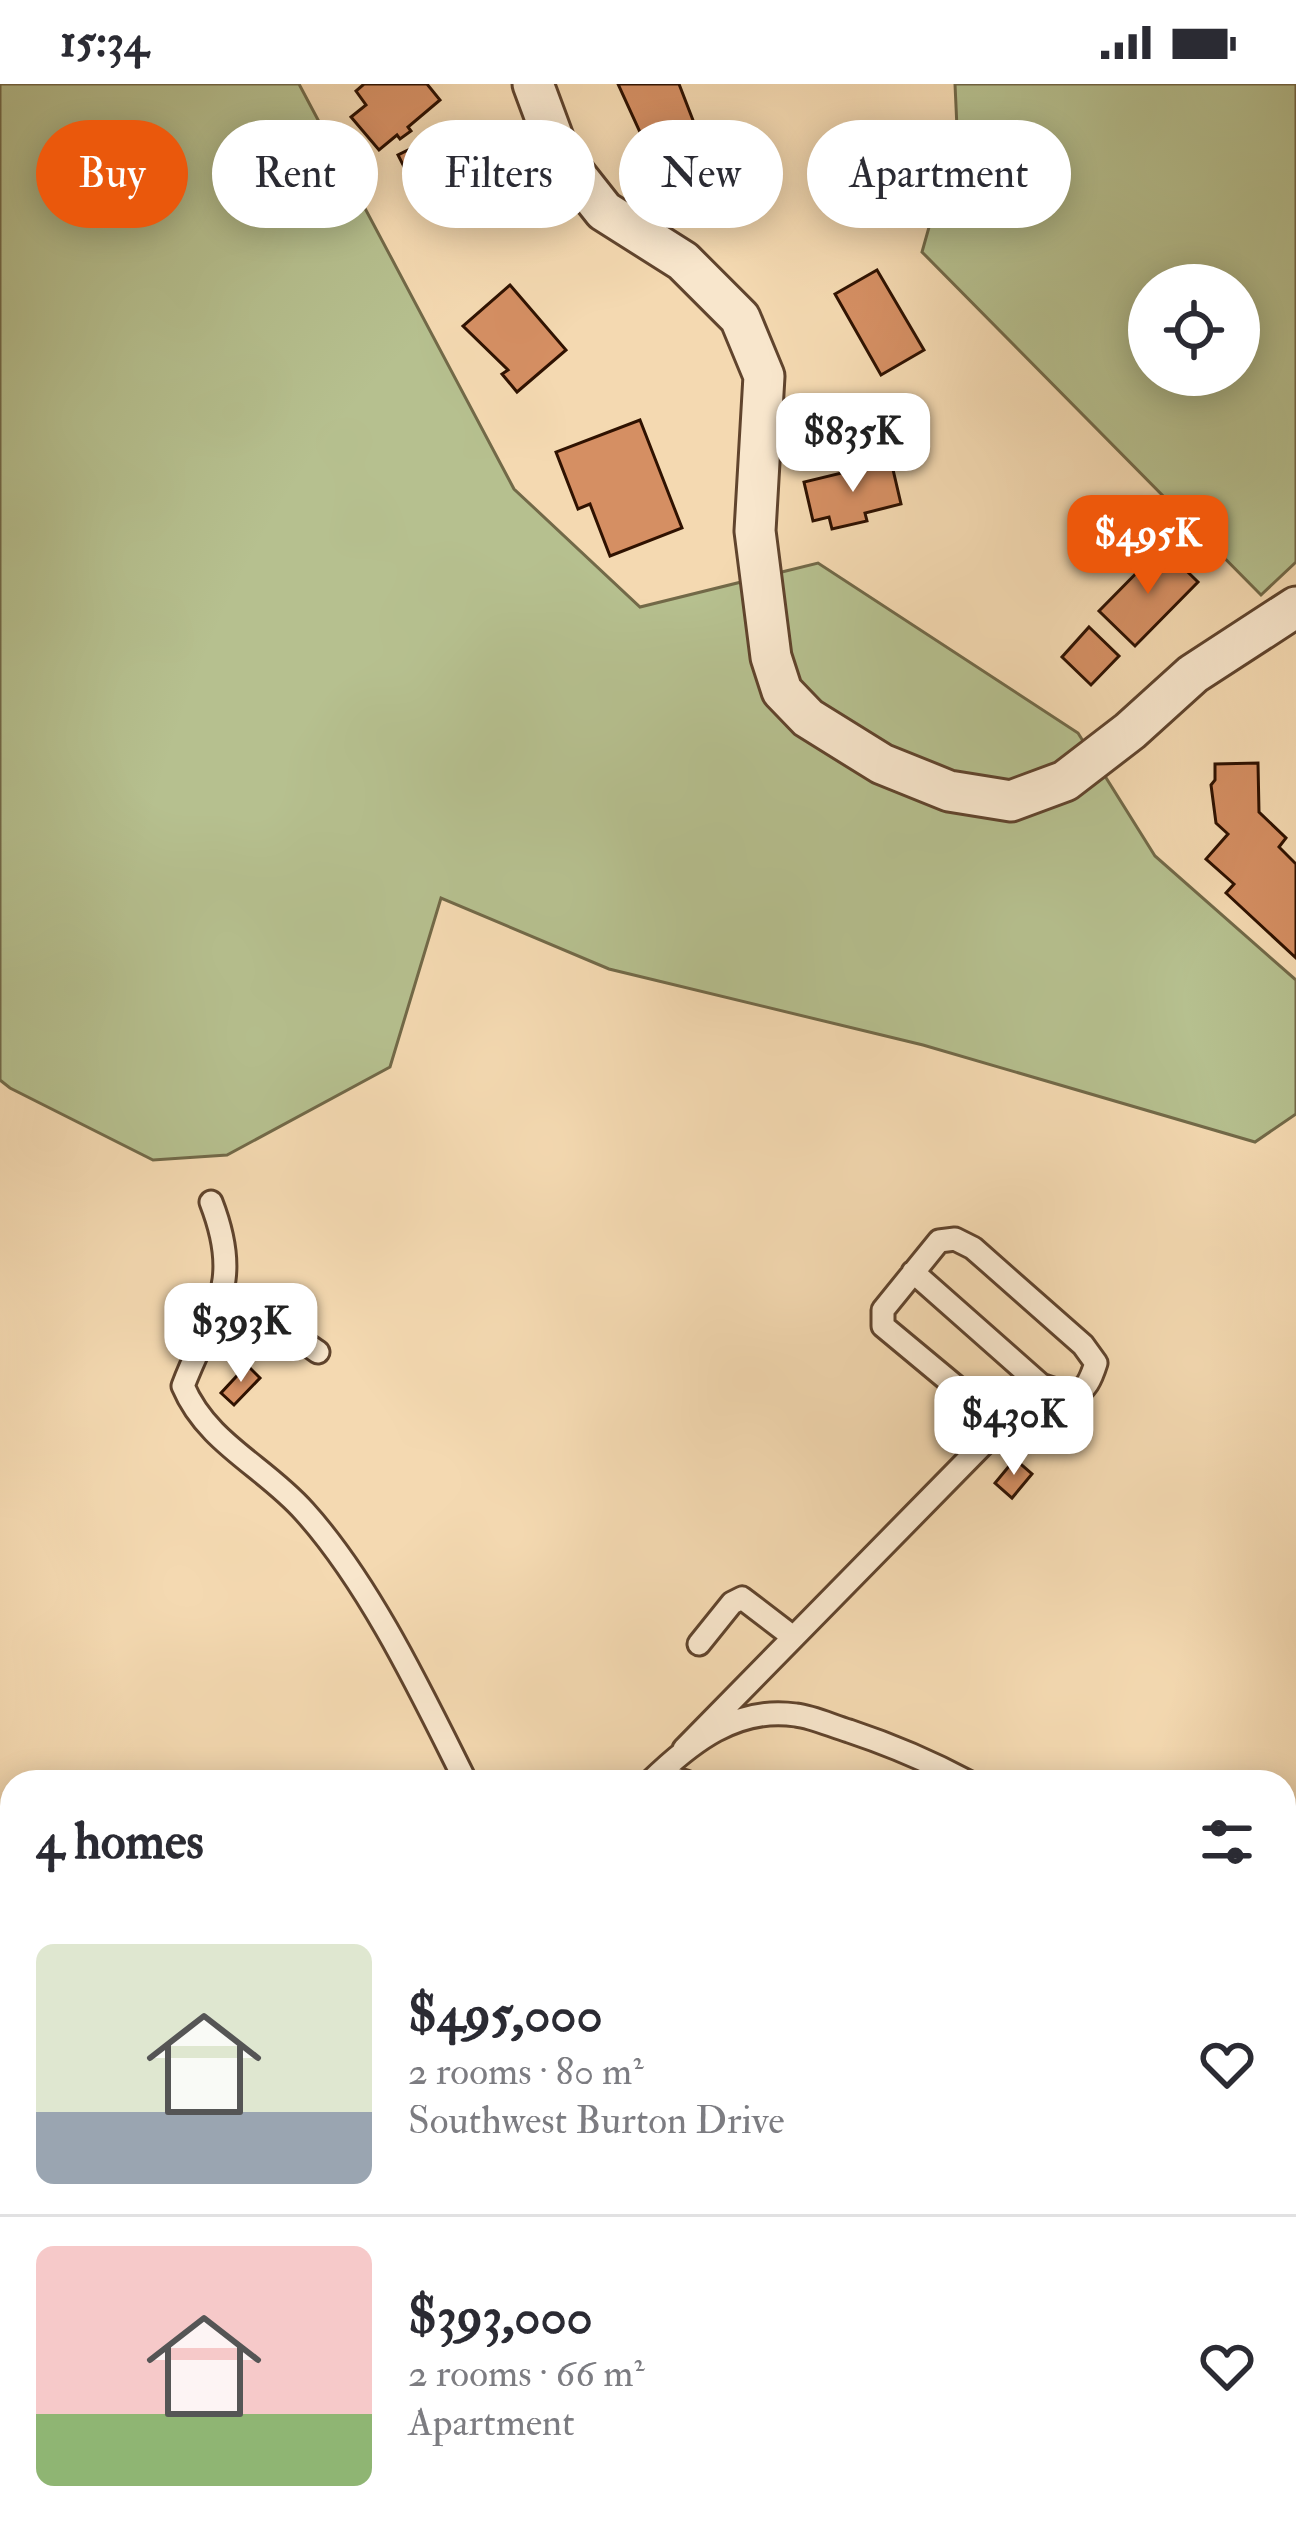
<!DOCTYPE html>
<html lang="en">
<head>
<meta charset="utf-8">
<style>
  :root { --surface:#fff; --page:#f7f7f7; --text:#2b2b33; --muted:#7c7c81; --line:#e1e1e2; --accent:#ea580c }
  body { margin:0; font-family:"IM FELL Double Pica",serif; background:var(--page); color:var(--text); height:100vh; display:flex; flex-direction:column; font-size:45px; white-space:nowrap }
  * { box-sizing:border-box; margin:0 }
  p { font-size:39px; color:var(--muted) }
  .icon { flex:none; width:66px; height:66px; fill:none; stroke:currentColor; stroke-width:2; stroke-linecap:round; stroke-linejoin:round }
  .map { position:relative; flex:1; overflow:hidden }
  .details { position:absolute; left:0px; top:1686px; width:1296px; height:768px; display:flex; flex-direction:column; background:var(--surface); border-radius:36px 36px 0 0; box-shadow:0 6px 30px #0003 }
  .details>* { flex:none }
  .top-card { position:absolute; left:36px; top:36px; width:1224px; height:108px; display:flex; gap:24px }
  .controls { position:absolute; left:1128px; top:180px; display:grid; gap:24px }
  .controls a { display:grid; place-items:center; width:132px; height:132px; border-radius:50%; background:var(--surface); box-shadow:0 6px 30px #0003; font-size:60px }
  .price { position:absolute; translate:-50% -102px; padding:0 27px; border-radius:24px; background:#fff; color:#222; font-size:39px; line-height:78px; filter:drop-shadow(0 3px 6px #0008) }
  .price::after { content:''; position:absolute; left:50%; top:72px; width:36px; height:27px; margin-left:-18px; background:inherit; clip-path:polygon(0 0,100% 0,50% 100%) }
  .price.active { background:var(--accent); color:#fff }
  ul { padding:0; list-style:none }
  li { display:flex; align-items:center; gap:36px; height:300px; padding:0 36px }
  li+li { border-top:3px solid var(--line) }
  li span { display:grid; place-items:center; flex:none; width:336px; height:240px; border-radius:18px; color:#555 }
  li>.icon { margin-inline-start:auto }
  span .icon { width:144px; height:144px; fill:#fffc; stroke-width:1 }
  li b { font-size:51px }
  h2 { display:flex; justify-content:space-between; align-items:center; height:144px; padding:0 36px; font-size:51px }
  .tag { padding:0 42px; border-radius:54px; background:var(--surface); box-shadow:0 6px 30px #0003; font-size:42px; line-height:108px }
  .tag.active { background:var(--accent); color:#fff }
  .status { display:flex; justify-content:space-between; align-items:center; height:84px; padding:0 60px; background:var(--surface); direction:ltr }
  .status svg { height:33px; fill:currentColor }
  .map>svg:first-child { display:block }
  .green { fill:#b6c08f; stroke:#726948; stroke-width:3; fill-rule:evenodd }
  .building { fill:#d58f63; stroke:#2f1201; stroke-width:3 }
  .lines { fill:none; stroke-linecap:round; stroke-linejoin:round }
  .service-casing { stroke:#60442d; stroke-width:27 }
  .minor-casing { stroke:#60442d; stroke-width:45 }
  .tertiary-casing { stroke:#60442d; stroke-width:54 }
  .service { stroke:#f8e6cc; stroke-width:21 }
  .minor { stroke:#f8e6cc; stroke-width:39 }
  .tertiary { stroke:#f8e6cc; stroke-width:48 }
</style>
</head>
<body>
<div class="status"><b>15:34</b><svg viewBox="0 0 49 12"><path d="M0 12V9h3v3zM5 12V6h3v6zM10 12V3h3v9zM15 12V0h3v12zM26 1h20v11H26zM47 4h2v5h-2z"/></svg></div>
<div class="map">
<svg width="1296" height="2454" viewBox="0 0 1296 2454">
  <rect width="100%" height="100%" fill="#f4d9b1"/>
  <filter id="stains"><feTurbulence type="fractalNoise" baseFrequency=".00167" numOctaves="4"/><feColorMatrix values="0 0 0 0 .2 0 0 0 0 .09 0 0 0 0 .02 0 0 0 .5 -.17"/></filter>
  <radialGradient id="worn" r=".72"><stop offset=".6" stop-color="#630" stop-opacity="0"/><stop offset="1" stop-color="#630" stop-opacity=".3"/></radialGradient>
  <path class="green" d="M0 0H299L514 405 640 523 818 479 1078 649 1155 772 1296 896V1030L1255 1058 923 961 609 885 441 814 390 983 227 1071 153 1076 10 1004 0 996Z
    M955 0H1296V478L1261 511 922 168 957 44ZM1149 201H1239V291H1149Z
    M0 2106 12 2117V2442H250L256 2454H0Z"/>
  <path class="building" d="M364 0H427L440 16 408 43 411 47 400 55 397 51 379 66 351 33 366 21 356 7Z
    M618 0H679L696 44 690 45 703 78 661 94Z
    M443 49 465 92 420 114 398 71Z
    M877 186 924 266 881 291 835 210Z
    M510 201 566 266 517 308 502 290 508 286 463 242Z
    M640 336 682 444 610 472 590 420 578 425 556 368Z
    M891 377 901 420 865 429 867 437 832 445 829 433 813 437 804 398Z
    M1162 463 1198 498 1135 562 1099 527Z
    M1089 543 1119 572 1091 601 1062 573Z
    M1258 679 1259 728 1286 754 1279 763 1296 780V874L1226 809 1234 800 1206 775 1228 750 1216 739 1211 701 1215 696V680Z
    M247 1281 260 1294 234 1321 221 1309Z
    M1015 1375 1032 1390 1012 1414 995 1399Z"/>
  <g class="lines">
    <defs>
      <path id="service" d="M211 1118C244 1203 212 1226 183 1302 207 1359 264 1382 304 1427 370 1500 422 1610 466 1698
        M913 1188 1041 1301
        M210 1243C261 1217 275 1239 318 1268
        M699 1560 732 1519 742 1514 793 1553
        M684 1665 1002 1341 883 1242V1226L939 1157 955 1155 973 1164 1083 1261 1096 1279C1084 1317 1074 1312 1041 1301L1026 1309 1002 1341
        M650 1698C690 1659 736 1622 796 1631 813 1633 832 1642 849 1647 891 1661 929 1677 968 1698
        M653 1698 672 1694 686 1698"/>
      <path id="minor" d="M533 0 559 70 604 127 683 177 740 234 764 292 755 447 771 573 782 607 808 634 882 680 949 707 1011 717 1065 697 1130 647 1193 590 1296 523
        M1284 2345 1296 2348
        M1129 2454 1140 2442"/>
      <path id="tertiary" d="M0 2026 12 2036
        M323 2442 329 2454"/>
    </defs>
    <use href="#service" class="service-casing"/>
    <use href="#minor" class="minor-casing"/>
    <use href="#tertiary" class="tertiary-casing"/>
    <use href="#service" class="service"/>
    <use href="#minor" class="minor"/>
    <use href="#tertiary" class="tertiary"/>
  </g>
  <rect width="100%" height="100%" filter="url(#stains)"/>
  <rect width="100%" height="100%" fill="url(#worn)"/>
</svg>
<div class="controls">
<a><svg class="icon" aria-label="locate" viewBox="0 0 24 24"><circle cx="12" cy="12" r="6"/><path d="M12 2v4M12 18v4M2 12h4M18 12h4"/></svg></a>
</div>
<b class="price" style="left:853px;top:411px">$835K</b>
<b class="price active" style="left:1148px;top:513px">$495K</b>
<b class="price" style="left:241px;top:1301px">$393K</b>
<b class="price" style="left:1014px;top:1394px">$430K</b>
<div class="top-card">
<a class="tag active">Buy</a>
<a class="tag">Rent</a>
<a class="tag">Filters</a>
<a class="tag">New</a>
<a class="tag">Apartment</a>
</div>
<section class="details">
<h2>4 homes<svg class="icon" aria-label="filters" viewBox="0 0 24 24"><path d="M4 7h16M4 17h16"/><circle cx="9" cy="7" r="2"/><circle cx="15" cy="17" r="2"/></svg></h2>
<ul>
<li><span style="background:linear-gradient(#dfe7d0 70%,#9aa5b1 0)"><svg class="icon" aria-label="home" viewBox="0 0 24 24"><path d="M3 11l9-7 9 7M6 9v11h12V9"/></svg></span><div><b>$495,000</b><p>2 rooms · 80 m²</p><p>Southwest Burton Drive</p></div><svg class="icon" aria-label="heart" viewBox="0 0 24 24"><path d="M12 20l-8-8c-3-5 5-10 8-4 3-6 11-1 8 4z"/></svg></li>
<li><span style="background:linear-gradient(#f6c9c9 70%,#8fb573 0)"><svg class="icon" aria-label="home" viewBox="0 0 24 24"><path d="M3 11l9-7 9 7M6 9v11h12V9"/></svg></span><div><b>$393,000</b><p>2 rooms · 66 m²</p><p>Apartment</p></div><svg class="icon" aria-label="heart" viewBox="0 0 24 24"><path d="M12 20l-8-8c-3-5 5-10 8-4 3-6 11-1 8 4z"/></svg></li>
</ul>
</section>
</div>
</body>
</html>
